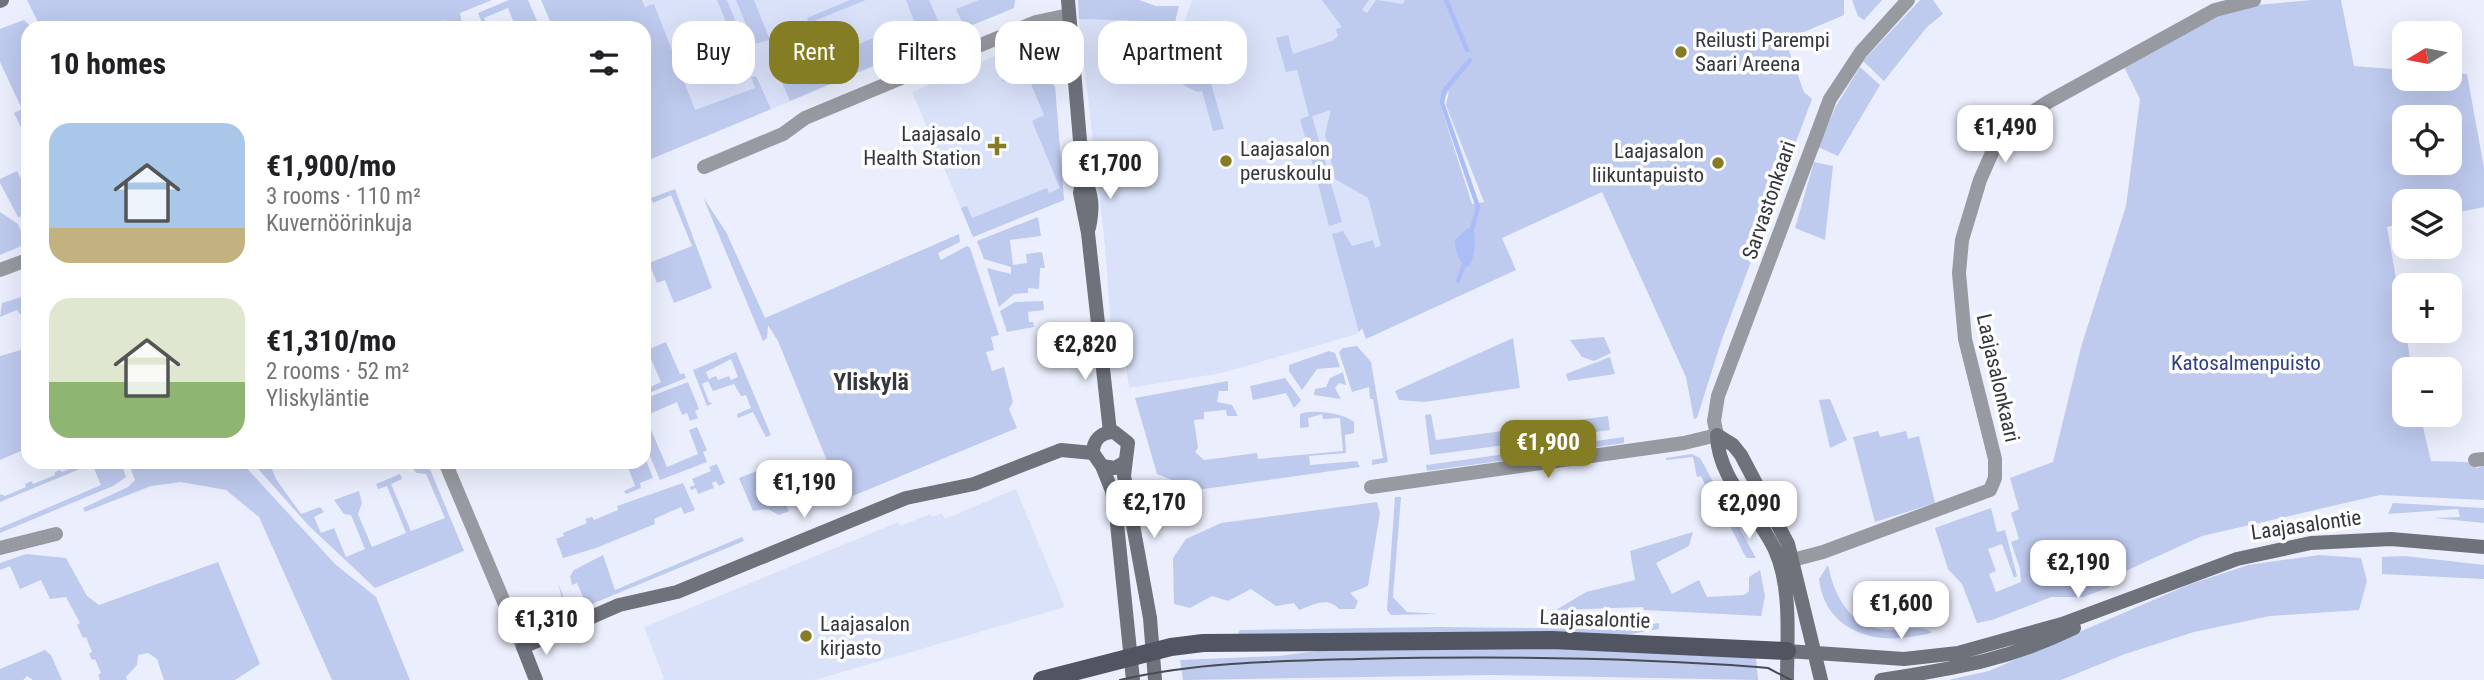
<!DOCTYPE html>
<html lang="en">
<head>
<meta charset="utf-8">
<style>
  :root { --surface:#fff; --page:#f6f6f6; --text:#202124; --muted:#757577; --accent:#847d24 }
  body { margin:0; font-family:"Roboto Condensed",sans-serif; background:var(--page); color:var(--text); height:100vh; display:flex; flex-direction:column; font-size:26px; white-space:nowrap }
  * { box-sizing:border-box; margin:0 }
  p { font-size:23px; color:var(--muted) }
  .icon { flex:none; width:38px; height:38px; fill:none; stroke:currentColor; stroke-width:2; stroke-linecap:round; stroke-linejoin:round }
  .map { position:relative; flex:1; overflow:hidden }
  .panel { position:absolute; left:21px; top:21px; width:630px; height:448px; display:flex; flex-direction:column; background:var(--surface); border-radius:21px; box-shadow:0 7px 28px #0002 }
  .panel>* { flex:none }
  .hud { position:absolute; left:672px; top:21px; width:665px; height:63px; display:flex; gap:14px }
  .needle { width:46px; rotate:260deg }
  .fabs { position:absolute; left:2392px; top:21px; display:grid; gap:14px }
  .fabs a { display:grid; place-items:center; width:70px; height:70px; border-radius:14px; background:var(--surface); box-shadow:0 7px 28px #0002; font-size:35px }
  .price { position:absolute; translate:-50% -60px; padding:0 16px; border-radius:14px; background:#fff; color:#222; font-size:23px; line-height:46px; filter:drop-shadow(0 2px 4px #0008) }
  .price::after { content:''; position:absolute; left:50%; top:42px; width:21px; height:16px; margin-left:-10px; background:inherit; clip-path:polygon(0 0,100% 0,50% 100%) }
  .price.current { background:var(--accent); color:#fff }
  ul { padding:0; list-style:none }
  li { display:flex; align-items:center; gap:21px; height:175px; padding:0 28px }
  li span { display:grid; place-items:center; flex:none; width:196px; height:140px; border-radius:21px; color:#555 }
  li>.icon { margin-inline-start:auto }
  span .icon { width:84px; height:84px; fill:#fffc; stroke-width:1 }
  li b { font-size:30px }
  h2 { display:flex; justify-content:space-between; align-items:center; height:84px; padding:0 28px; font-size:30px }
  .tag { padding:0 24px; border-radius:21px; background:var(--surface); box-shadow:0 7px 28px #0002; font-size:24px; line-height:63px }
  .tag.current { background:var(--accent); color:#fff }
  .map>svg:first-child { display:block }
  .built { fill:#dae2fa }
  .green { fill:#becaee; fill-rule:evenodd }
  .water { fill:#abbdf7 }
  .lines { fill:none; stroke-linecap:round; stroke-linejoin:round }
  .stream { stroke:#abbdf7; stroke-width:4.5 }
  .street { stroke:#989aa1; stroke-width:14 }
  .secondary { stroke:#6e727b; stroke-width:14 }
  .primary { stroke:#515561; stroke-width:18 }
  .tram { stroke:#4a4c54; stroke-width:2 }
  .poi-dot { fill:#847d24; stroke:#fdfdfd; stroke-width:2.5 }
  .labels { text-anchor:middle; dominant-baseline:central; stroke-width:7; stroke-linejoin:round; paint-order:stroke }
  .poi-label { font-size:21px; fill:#35373e; stroke:#fdfdfd; text-anchor:start }
  .street-label { font-size:21px; fill:#35373e; stroke:#fdfdfd }
  .park-label { font-size:21px; fill:#314084; stroke:#fdfdfd }
  .quarter-label { font-size:24px; font-weight:bold; fill:#35373e; stroke:#fdfdfd }
</style>
</head>
<body>
<div class="map">
<svg width="2484" height="680" viewBox="0 0 2484 680">
  <rect width="100%" height="100%" fill="#ebeffd"/>
  <path class="built" d="M642 0H1005L1009 10 700 139Z
    M1192 0H1405L1435 72 1376 225 1390 276 1357 334 1222 373 1129 388 1120 326 1111 327 1105 246 1079 19 1184 22Z
    M1011 49 1055 86 1064 200 973 237 912 92Z
    M1016 489 1065 607 815 680H661L664 678 644 627 898 522 900 526 930 514 932 517 942 513 945 519Z"/>
  <path class="green" d="M27 0H492L460 13 462 23 450 28 444 20 425 28H41Z
    M509 0H528L540 28H516L508 8 484 18 488 28H484L478 13Z
    M541 0H642L645 7 654 4 695 110 755 88 751 77 756 76 771 109 644 162V28H553Z
    M717 0H727L749 55 741 58Z
    M736 0H754L770 40 754 44Z
    M850 0H866L809 23 807 18Z
    M906 0H929L940 25 941 37 790 101 771 56 783 51 792 72 914 21Z
    M979 0H1015L1014 8 965 28 956 9Z
    M1078 0H1139L1156 6H1179L1175 22 1079 19Z
    M1322 0H1369L1362 10 1367 13 1376 0 1403 4 1405 0H1844V15L1785 40 1804 92 1812 99 1722 339 1697 418 1694 419 1686 377 1602 192 1502 238 1516 270 1366 339 1362 328 1359 332 1332 234 1343 231 1352 246 1373 240 1375 248 1381 246 1368 198 1335 179 1325 134 1331 110 1312 116 1328 172 1316 176 1300 119 1309 116 1297 70 1286 72 1276 38 1288 35 1293 54 1332 41 1338 36 1336 29 1342 27ZM1449 91 1446 105 1484 202 1472 204 1440 104Z
    M1852 0H1882L1864 20 1858 16Z
    M1920 0H1933L1943 14 1927 27 1884 81 1863 61Z
    M2313 0H2341L2354 66 2404 70V79H2450V73L2467 74 2484 168V207L2450 214V201H2404V223L2387 227 2412 369H2404V415H2420L2431 461 2467 462 2477 468 2484 466V500L2380 495 2202 536 2106 580 2110 587 2083 597H2051L1992 620 1977 623 1962 584 1948 569 1935 528 1991 508 1997 532 2005 530 2017 576 2014 578 2002 544 1988 549 1996 571 1989 574 1996 592 2021 582 2020 569 2011 542 2019 539 2011 513 2019 509 2010 478 2053 462 2081 347 2126 206 2140 99 2124 67 2221 14 2256 5ZM2404 117H2450V163H2404Z
    M24 20 32 28H28V144L26 145 27 140 14 113 22 109 0 62V29Z
    M1184 22 1190 30H1197L1201 40 1219 35 1222 46 1202 52 1224 129 1213 131 1202 91 1197 92 1170 78Z
    M1034 42 1048 48 1054 79 1014 48Z
    M1011 49 1055 86 1064 200 973 237 961 208 967 206 972 218 1047 188 1049 193 1060 188 1032 121 1044 115 1026 72 1003 82 994 58Z
    M1860 67 1880 85 1838 156 1818 147 1836 106Z
    M1814 162 1833 166 1825 240 1795 228Z
    M17 171 28 193V215L18 217 0 183V179Z
    M1330 180 1342 222 1329 226 1318 184Z
    M675 189 712 288 674 303 665 280 657 283 649 263 692 246 671 195 653 203 651 198Z
    M703 197 726 232 765 318 959 234 960 242 938 253 941 260 967 246 970 248 999 335 991 337 994 350 986 352 992 371 1004 367 1013 402 1009 409 1017 428 843 500 778 341 768 325 767 338 763 341Z
    M0 212 18 224 26 244 0 255Z
    M1038 217 1041 236 1010 240 1013 265 1027 263 1026 254 1042 252 1045 268H1040L1039 289 1028 288V293L1014 294 999 307 987 268 1011 274V267L984 259 977 241Z
    M28 295V324L17 310 0 317 2 303Z
    M1043 301 1044 310 1028 312 1029 322H1033L1034 327 1007 332 1000 311 1015 302Z
    M1604 337 1611 353 1594 361 1582 357 1570 340Z
    M1513 338 1520 388 1424 402 1399 400 1395 391Z
    M666 342 680 374 684 373 686 378 644 395V390L661 382 647 350Z
    M1357 346 1371 362 1388 462 1372 465V460L1383 458 1373 399H1370L1369 387 1352 392 1339 352 1343 348Z
    M21 350 28 357V448L0 460V356Z
    M1329 351 1335 353 1340 367 1317 369 1302 390 1289 371V365Z
    M736 352 771 435 766 437 753 412 738 418 737 414 751 408 746 395 741 396 734 384 713 391 708 381 702 384 709 402 713 403 707 406 693 370ZM731 359 738 377 731 380 729 376 718 380 716 376 709 379 706 372Z
    M1610 357 1615 374 1568 381 1566 374Z
    M1343 372 1346 385 1339 383 1335 388 1341 399 1314 395 1315 389 1326 387 1330 378Z
    M1285 378 1301 400 1294 408 1286 393 1253 400 1250 386Z
    M1228 381V391H1219L1217 402 1232 405 1238 416H1227L1226 410 1204 412V419L1194 420 1198 448 1195 452 1204 460 1257 453 1258 459 1343 451 1340 418 1323 419 1322 414 1308 418 1309 427 1300 428V414C1312 409 1344 413 1354 422V433L1345 435 1346 453 1309 456 1310 465 1357 461 1360 467 1197 490 1157 474 1135 398Z
    M688 382 699 409 695 411 698 418 690 421 687 413 682 415 677 402 645 416 667 467 698 454 689 430 697 427 707 450 703 452 707 462 660 480 646 447 649 445 644 433V399Z
    M1830 399 1847 440 1830 448 1819 400Z
    M1431 414 1436 440 1525 428 1527 442 1430 455 1425 415Z
    M1608 416 1610 430 1536 440 1534 426Z
    M1878 431 1880 437 1906 431 1908 439 1919 436 1935 503 1875 522 1853 437Z
    M1624 437V443L1541 455 1540 449Z
    M1527 451 1528 457 1427 471 1426 465Z
    M1692 454 1700 458 1756 558H1747L1743 552 1710 486 1706 487 1701 476 1697 477 1693 457 1666 460V458Z
    M644 455 653 478 640 483 641 488 626 494 624 491 635 486 626 462H644Z
    M84 462H121L126 477 113 486 0 533V528L101 485 92 464 0 502V494L5 496 26 487 25 484 32 481 33 484 55 475V472L60 470 62 472Z
    M128 462H241L335 564 376 597 410 680H332L259 517 226 490 181 482 151 486 85 512 83 508 128 487 135 480Z
    M252 462H269L276 479 301 514 320 507 324 512 314 517 321 533 334 528 346 557 365 549 351 515 344 514 334 500 359 491 362 503 358 514 372 547 406 533 387 486 378 489 376 484 400 474 402 479 391 484 411 531 445 518 426 474 416 473 413 468 427 462 464 551 375 588 308 525Z
    M717 464 725 483 719 486 716 481 712 483 714 488 698 494 696 488 691 490 690 487 695 485 692 479 711 471 709 467Z
    M770 466 789 511 779 515 768 509 753 511 739 478Z
    M683 483 695 510 684 514 681 507 654 519 655 524 596 548 563 558 556 539 564 536 563 533 587 523 585 519 592 517 594 520 618 510 617 506Z
    M1395 497H1401L1393 597 1407 612 1439 614 1391 615 1387 610Z
    M1377 502 1380 513 1368 586 1350 593 1358 601 1355 609H1339C1327 596 1313 605 1299 610L1294 603 1276 606 1251 589 1228 601 1212 596 1190 608 1174 604 1173 558 1186 539 1221 523Z
    M2393 503 2484 508V523L2434 518 2460 517 2458 509 2388 514Z
    M1693 532 1689 546 1656 563 1672 594 1699 580 1707 597 1744 595 1749 591V577L1760 570 1765 596 1761 616 1644 610 1643 607 1556 610 1586 592 1635 580 1630 551Z
    M742 537 744 541 587 606 577 583 572 585 570 576 574 570 603 555 615 590Z
    M26 554 66 558 87 596 99 605 218 562 260 664 235 680H164L157 659 148 653 138 655 137 665 126 677 127 680H100L98 675 101 673 95 659 92 660 89 654 92 652 86 637 83 638 77 625 80 623 66 597 50 599 41 580 20 589 10 566 0 570V563Z
    M2319 555 2361 558 2367 581 2359 610 2270 616 2194 632 2125 654 2061 680H1948L1989 671 2188 585 2248 565Z
    M2405 556 2484 565V579L2382 574V557Z
    M1828 565C1835 601 1855 632 1895 630 1909 629 1920 625 1932 632 1925 636 1918 635 1910 637 1867 644 1824 626 1819 579Z
    M558 583 570 613 546 623 542 611 563 602Z
    M1659 623V629L1625 635 1237 636 1240 630 1440 627 1623 629Z
    M1536 648 1756 657 1758 680 1491 675 1183 680 1180 660 1279 656 1324 650Z
    M45 650 51 655 62 680H33L27 676 23 680H0V669Z"/>
  <path class="water" d="M1468 228 1474 230C1475 239 1476 261 1467 267 1458 262 1455 249 1455 240Z"/>
  <g class="lines">
    <path class="stream" d="M1446 0 1467 50
      M1470 60 1444 91 1442 103 1478 207 1471 233
      M1458 281 1465 262"/>
    <path class="street" d="M704 167 783 134 805 118 1036 22 1069 15
      M0 270 27 260
      M2475 460 2484 459
      M445 462 523 647
      M1371 487 1684 443 1717 435 1714 421 1718 396 1830 99 1861 52 1908 0
      M0 548 56 534
      M1781 563 1823 552 1990 490 1995 478V459L1965 339 1959 273 1962 240 1980 180 1995 146 2009 127 2048 102 2215 10 2254 0"/>
    <path class="secondary" d="M1068 0 1083 176 1080 193 1088 233 1110 432
      M0 1 2 0
      M1083 176C1093 195 1093 208 1089 228
      M1717 435 1733 445 1741 455 1788 544 1821 680
      M1717 435C1718 480 1757 511 1775 550 1792 587 1787 640 1787 680
      M1125 462 1115 468 1102 466 1093 453C1093 440 1101 432 1114 432L1128 443 1124 476 1150 618 1155 680
      M1102 466 1112 491 1116 514 1133 680
      M1787 651 1904 659 1958 653 2062 624 2237 559 2311 543 2391 539 2484 547
      M536 680 523 647 619 605 677 592 906 498 974 484 1061 450 1093 453
      M1881 680C1955 668 2006 661 2074 628"/>
    <path class="primary" d="M1042 680 1171 647 1203 643 1552 640 1787 651"/>
    <path class="tram" d="M1120 680C1197 662 1279 661 1358 659 1491 656 1625 657 1757 667L1768 668 1791 680"/>
  </g>
  <g class="poi-dot">
    <circle cx="1681" cy="52" r="7"/>
    <path d="M993.5 135.5h7v7h7v7h-7v7h-7v-7h-7v-7h7z"/>
    <circle cx="1226" cy="161" r="7"/>
    <circle cx="1718" cy="163" r="7"/>
    <circle cx="806" cy="636" r="7"/>
  </g>
  <g class="labels">
    <g class="poi-label">
      <text x="1695" y="40">Reilusti Parempi<tspan x="1695" dy="24">Saari Areena</tspan></text>
      <text x="981" y="134" text-anchor="end">Laajasalo<tspan x="981" dy="24">Health Station</tspan></text>
      <text x="1240" y="149">Laajasalon<tspan x="1240" dy="24">peruskoulu</tspan></text>
      <text x="1704" y="151" text-anchor="end">Laajasalon<tspan x="1704" dy="24">liikuntapuisto</tspan></text>
      <text x="820" y="624">Laajasalon<tspan x="820" dy="24">kirjasto</tspan></text>
    </g>
    <g class="street-label">
      <text transform="translate(1769 200) rotate(-71)">Sarvastonkaari</text>
      <text transform="translate(1998 378) rotate(77)">Laajasalonkaari</text>
      <text transform="translate(2306 525) rotate(-8)">Laajasalontie</text>
      <text transform="translate(1595 619) rotate(2)">Laajasalontie</text>
    </g>
    <g class="park-label">
      <text x="2246" y="363">Katosalmenpuisto</text>
    </g>
    <g class="quarter-label">
      <text x="871" y="382">Yliskylä</text>
    </g>
  </g>
</svg>
<div class="fabs">
<a><svg class="needle" viewBox="-14 -14 28 28"><path d="M0-13l5 13h-10z" fill="#e53935"/><path d="M0 13l5-13h-10z" fill="#757577"/></svg></a>
<a><svg class="icon" aria-label="locate" viewBox="0 0 24 24"><circle cx="12" cy="12" r="6"/><path d="M12 2v4M12 18v4M2 12h4M18 12h4"/></svg></a>
<a><svg class="icon" aria-label="layers" viewBox="0 0 24 24"><path d="M12 4l9 5-9 5-9-5zM3 14l9 5 9-5"/></svg></a>
<a>+</a>
<a>−</a>
</div>
<b class="price" style="left:2005px;top:165px">€1,490</b>
<b class="price" style="left:1110px;top:201px">€1,700</b>
<b class="price" style="left:1085px;top:382px">€2,820</b>
<b class="price current" style="left:1548px;top:480px">€1,900</b>
<b class="price" style="left:804px;top:520px">€1,190</b>
<b class="price" style="left:1154px;top:540px">€2,170</b>
<b class="price" style="left:1749px;top:541px">€2,090</b>
<b class="price" style="left:2078px;top:600px">€2,190</b>
<b class="price" style="left:1901px;top:641px">€1,600</b>
<b class="price" style="left:546px;top:657px">€1,310</b>
<div class="hud">
<a class="tag">Buy</a>
<a class="tag current">Rent</a>
<a class="tag">Filters</a>
<a class="tag">New</a>
<a class="tag">Apartment</a>
</div>
<section class="panel">
<h2>10 homes<svg class="icon" aria-label="filters" viewBox="0 0 24 24"><path d="M4 7h16M4 17h16"/><circle cx="9" cy="7" r="2"/><circle cx="15" cy="17" r="2"/></svg></h2>
<ul>
<li><span style="background:linear-gradient(#a9c7e8 75%,#c2b280 0)"><svg class="icon" aria-label="home" viewBox="0 0 24 24"><path d="M3 11l9-7 9 7M6 9v11h12V9"/></svg></span><div><b>€1,900/mo</b><p>3 rooms · 110 m²</p><p>Kuvernöörinkuja</p></div></li>
<li><span style="background:linear-gradient(#dfe7d0 60%,#8fb573 0)"><svg class="icon" aria-label="home" viewBox="0 0 24 24"><path d="M3 11l9-7 9 7M6 9v11h12V9"/></svg></span><div><b>€1,310/mo</b><p>2 rooms · 52 m²</p><p>Yliskyläntie</p></div></li>
</ul>
</section>
</div>
</body>
</html>
